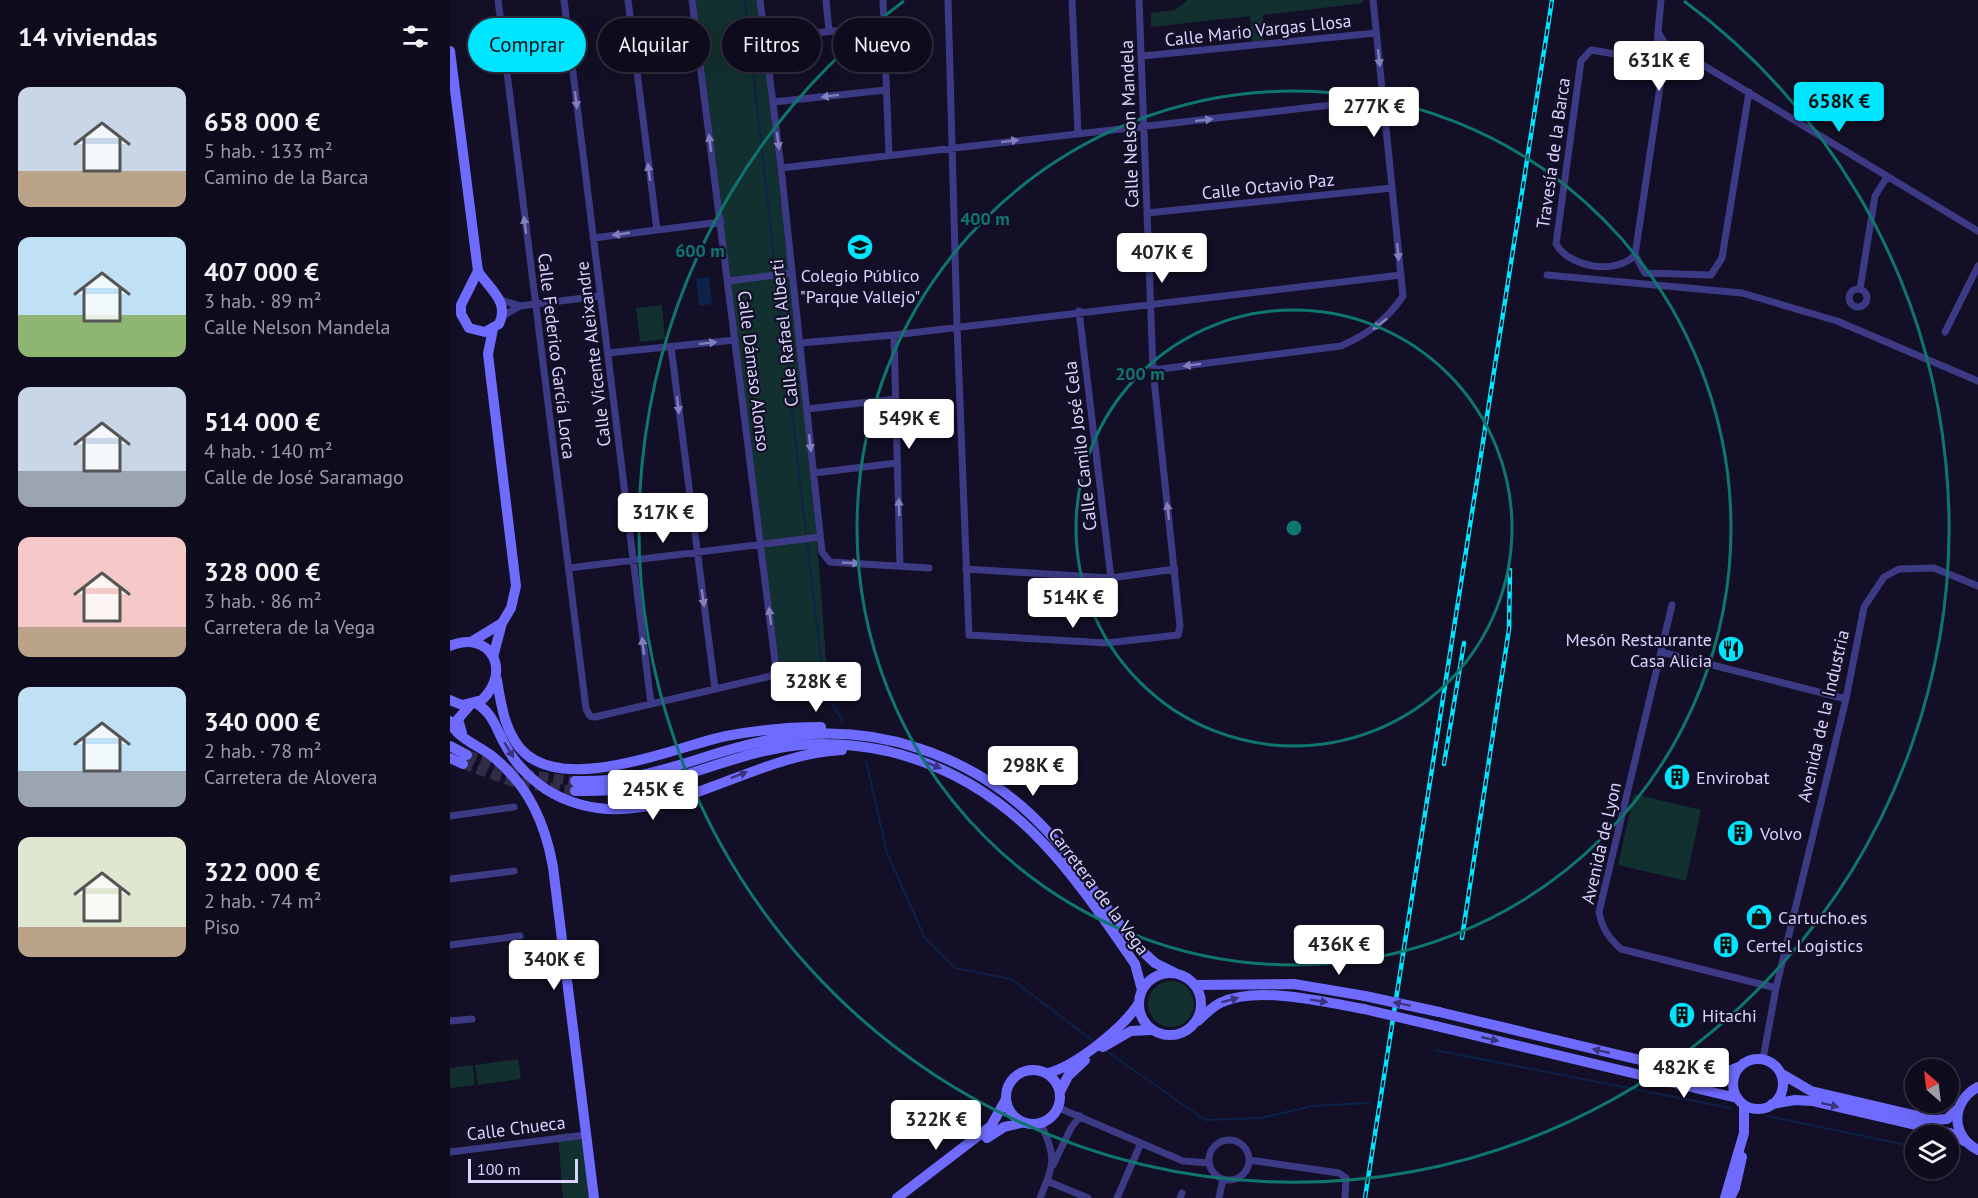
<!DOCTYPE html>
<html lang="es">
<head>
<meta charset="utf-8">
<style>
  :root { --surface:#0e0b1c; --page:#171425; --text:#f1f3f6; --muted:#9b9ba3; --line:#2e2b3b; --accent:#00e5ff }
  body { margin:0; font-family:"PT Sans",sans-serif; background:var(--page); color:var(--text); height:100vh; display:flex; flex-direction:column; font-size:22px; white-space:nowrap }
  * { box-sizing:border-box; margin:0 }
  p { font-size:20px; color:var(--muted) }
  .icon { flex:none; width:33px; height:33px; fill:none; stroke:currentColor; stroke-width:2; stroke-linecap:round; stroke-linejoin:round }
  .map { position:relative; flex:1; overflow:hidden }
  .drawer { display:flex; flex-direction:column; background:var(--surface); width:450px }
  .drawer>* { flex:none }
  .guide { position:absolute; left:18px; top:18px; width:570px; height:54px; display:flex; gap:12px }
  .needle { width:39px; rotate:332deg }
  .controls { position:absolute; left:1455px; top:1059px; display:grid; gap:12px }
  .controls a { display:grid; place-items:center; width:54px; height:54px; border-radius:50%; background:var(--surface); box-shadow:0 6px 24px #0002,0 0 0 2px var(--line); font-size:30px }
  .scale { position:absolute; left:18px; bottom:15px; width:110px; box-sizing:border-box; padding-left:6px; border:3px solid #d9d4ff; border-top:0; font-size:16px; line-height:21px; white-space:nowrap; color:#d9d4ff; -webkit-text-stroke:4px #130f26; paint-order:stroke }
  .price { position:absolute; translate:-50% -51px; padding:0 14px; border-radius:6px; background:#fff; color:#222; font-size:20px; line-height:39px; filter:drop-shadow(0 2px 3px #0008) }
  .price::after { content:''; position:absolute; left:50%; top:36px; width:18px; height:14px; margin-left:-9px; background:inherit; clip-path:polygon(0 0,100% 0,50% 100%) }
  .price.current { background:var(--accent); color:#111 }
  ul { padding:0; list-style:none }
  li { display:flex; align-items:center; gap:18px; height:150px; padding:0 18px }
  li span { display:grid; place-items:center; flex:none; width:168px; height:120px; border-radius:12px; color:#555 }
  li>.icon { margin-inline-start:auto }
  span .icon { width:72px; height:72px; fill:#fffc; stroke-width:1 }
  li b { font-size:26px }
  h2 { display:flex; justify-content:space-between; align-items:center; height:72px; padding:0 18px; font-size:26px }
  .pill { padding:0 21px; border-radius:27px; background:var(--surface); box-shadow:0 6px 24px #0002,0 0 0 2px var(--line); font-size:21px; line-height:54px }
  .pill.current { background:var(--accent); color:#111 }
  main { display:flex; flex:1; min-height:0 }
  .map>svg:first-child { display:block }
  .green { fill:#12302f }
  .water { fill:#0c2248 }
  .lines { fill:none; stroke-linecap:round; stroke-linejoin:round }
  .stream { stroke:#0c2248; stroke-width:2 }
  .secondary-tunnel { stroke:#312d47; stroke-width:10; stroke-dasharray:10 5; stroke-linecap:butt }
  .street { stroke:#3d3a85; stroke-width:7 }
  .secondary { stroke:#6f6bff; stroke-width:10 }
  .rail-casing { stroke:#00e5ff; stroke-width:4.5 }
  .rail { stroke:#130f26; stroke-width:2; stroke-dasharray:7; stroke-linecap:butt }
  .secondary-bridge { stroke:#6f6bff; stroke-width:10 }
  .oneway { fill:#837fbc }
  .oneway2 { fill:#38347d }
  .ring { fill:none; stroke:#0f766e; stroke-width:3 }
  .labels { text-anchor:middle; dominant-baseline:central; stroke-width:4.5; stroke-linejoin:round; paint-order:stroke }
  .street-label { font-size:18px; fill:#d9d4ff; stroke:#130f26 }
  .poi-label { font-size:18px; fill:#d9d4ff; stroke:#130f26; text-anchor:start }
  .centre { fill:#0f766e; stroke:#130f26; stroke-width:3 }
  .ring-label { font-size:18px; text-anchor:middle; font-weight:bold; fill:#0f766e; stroke:#130f26; stroke-width:4.5; stroke-linejoin:round; paint-order:stroke }
</style>
</head>
<body>
<main>
<section class="drawer">
<h2>14 viviendas<svg class="icon" aria-label="filters" viewBox="0 0 24 24"><path d="M4 7h16M4 17h16"/><circle cx="9" cy="7" r="2"/><circle cx="15" cy="17" r="2"/></svg></h2>
<ul>
<li><span style="background:linear-gradient(#c9d6e8 70%,#b9a48a 0)"><svg class="icon" aria-label="home" viewBox="0 0 24 24"><path d="M3 11l9-7 9 7M6 9v11h12V9"/></svg></span><div><b>658 000 €</b><p>5 hab. · 133 m²</p><p>Camino de la Barca</p></div></li>
<li><span style="background:linear-gradient(#bfe0f5 65%,#8fb573 0)"><svg class="icon" aria-label="home" viewBox="0 0 24 24"><path d="M3 11l9-7 9 7M6 9v11h12V9"/></svg></span><div><b>407 000 €</b><p>3 hab. · 89 m²</p><p>Calle Nelson Mandela</p></div></li>
<li><span style="background:linear-gradient(#c9d6e8 70%,#9aa5b1 0)"><svg class="icon" aria-label="home" viewBox="0 0 24 24"><path d="M3 11l9-7 9 7M6 9v11h12V9"/></svg></span><div><b>514 000 €</b><p>4 hab. · 140 m²</p><p>Calle de José Saramago</p></div></li>
<li><span style="background:linear-gradient(#f6c9c9 75%,#b9a48a 0)"><svg class="icon" aria-label="home" viewBox="0 0 24 24"><path d="M3 11l9-7 9 7M6 9v11h12V9"/></svg></span><div><b>328 000 €</b><p>3 hab. · 86 m²</p><p>Carretera de la Vega</p></div></li>
<li><span style="background:linear-gradient(#bfe0f5 70%,#9aa5b1 0)"><svg class="icon" aria-label="home" viewBox="0 0 24 24"><path d="M3 11l9-7 9 7M6 9v11h12V9"/></svg></span><div><b>340 000 €</b><p>2 hab. · 78 m²</p><p>Carretera de Alovera</p></div></li>
<li><span style="background:linear-gradient(#dfe7d0 75%,#b9a48a 0)"><svg class="icon" aria-label="home" viewBox="0 0 24 24"><path d="M3 11l9-7 9 7M6 9v11h12V9"/></svg></span><div><b>322 000 €</b><p>2 hab. · 74 m²</p><p>Piso</p></div></li>
</ul>
</section>
<div class="map">
<svg width="1528" height="1198" viewBox="0 0 1528 1198">
  <rect width="100%" height="100%" fill="#130f26"/>
  <path class="green" d="M245 0H307C333 220 362 441 376 662L367 672 328 675Z
    M738 0H913V3L813 15 814 41 802 43 800 16 701 27V13L725 10Z
    M212 305 215 339 190 342 186 308Z
    M1184 794 1251 810 1236 881 1168 865Z
    M698 1004a23 23 0 1 1 46 0a23 23 0 1 1-46 0Z
    M68 1059 71 1079 28 1085 25 1065Z
    M23 1065 25 1085 0 1088V1068Z
    M118 1133 133 1141 139 1198H113L108 1134Z"/>
  <path class="water" d="M259 277 262 304 249 306 246 279Z"/>
  <g class="lines">
    <path class="stream" d="M295 0 325 267
      M327 281 356 533
      M357 543 375 690 393 722
      M416 761 437 853 475 938 505 968 561 979 646 1043
      M655 1050 755 1120 811 1118 862 1106 919 1103
      M985 1050 1280 1108
      M1317 1116 1466 1147
      M1498 1156 1508 1158"/>
    <path class="secondary-tunnel" d="M17 755 76 775 125 781
      M13 764 64 782 125 791"/>
    <path class="street" d="M48 0 136 709 140 716 145 717 321 676 326 669 242 0
      M114 0 201 704
      M178 0 207 230
      M310 0 331 168 372 552 380 562 479 568
      M376 0 379 31
      M433 0 439 155
      M498 0 507 326 519 635 656 643 728 635 730 626 703 370 689 0
      M622 0 628 133
      M1208 32 1211 0
      M315 38 434 26
      M1205 55a10 10 0 1 1 20 0a10 10 0 1 1-20 0Z
      M1222 48 1238 56 1222 61
      M1207 49 1208 32 1216 45
      M1205 51 1189 58 1207 62
      M692 56 926 33
      M1238 56 1528 231
      M1189 58 1141 50 1131 61 1106 244C1120 268 1166 275 1185 255L1211 80
      M1209 63 1211 80 1218 64
      M323 102 436 90
      M331 168 933 99
      M697 213 942 188
      M143 238 271 222
      M1185 255 1195 273 1261 275 1272 258 1299 92
      M1097 275 1292 293 1387 321 1528 381
      M278 281 342 273
      M1399 298a9 9 0 1 1 18 0a9 9 0 1 1-18 0Z
      M1410 289 1425 196 1437 177
      M51 300 70 306 150 296
      M629 311 661 578
      M53 316 70 306
      M1495 332 1528 266
      M444 335 450 566
      M350 343 444 335 951 275
      M221 347 265 689
      M158 353 285 340
      M703 370 891 346C918 334 936 321 953 296L923 0
      M357 409 446 399
      M364 473 447 463
      M119 568 370 537
      M516 569 661 578 725 569
      M1222 605 1149 912C1152 929 1159 938 1171 949L1326 988
      M1211 652 1396 699
      M0 816 64 807
      M0 879 64 871
      M0 945 70 936
      M0 1021 22 1019
      M1313 1059 1326 988 1396 699 1414 607 1434 577 1449 569 1484 568 1528 586
      M609 1108 733 1161 759 1163
      M759 1160a20 20 0 1 1 40 0a20 20 0 1 1-40 0Z
      M0 1152 136 1135
      M799 1160 889 1173 896 1178 895 1198
      M603 1165 621 1128 630 1116
      M597 1181 638 1198
      M590 1198C604 1164 607 1158 591 1124
      M667 1198 691 1143
      M730 1198 732 1193
      M769 1198 773 1179"/>
    <path class="secondary" d="M0 51 28 271C39 289 60 301 49 324L35 332 19 328 11 314V305L28 271
      M43 329 38 354 66 586 61 608 52 623 43 657
      M21 642 52 623
      M0 646C39 629 63 670 32 700L12 705 0 700
      M47 680C51 706 56 738 77 755 123 792 225 747 276 736 307 730 339 727 371 727
      M26 703C43 714 45 726 54 743 64 762 79 778 97 790 193 849 292 754 392 750
      M0 721C6 738 28 745 42 756 78 785 95 822 103 867L144 1198
      M12 733 8 719 21 704
      M0 746 17 755
      M0 758 13 764
      M125 781C200 783 244 756 314 741 419 717 527 754 598 832 632 869 657 913 691 950L705 963 725 973
      M125 791C146 791 168 791 189 787 235 778 278 758 324 749 362 741 399 743 437 751 560 780 618 866 685 964L692 990
      M689 1004a31 31 0 1 1 62 0a31 31 0 1 1-62 0Z
      M745 985 844 984 915 996
      M989 1012 1249 1074 1269 1075 1289 1067
      M748 1021C755 1014 762 1007 770 1003 807 985 875 1002 914 1009
      M986 1026 1287 1098
      M653 1047 681 1031 701 1030
      M1283 1084a25 25 0 1 1 50 0a25 25 0 1 1-50 0Z
      M556 1097a27 27 0 1 1 54 0a27 27 0 1 1-54 0Z
      M598 1073C626 1066 674 1027 689 1003
      M1332 1074 1361 1091 1485 1120 1497 1119 1508 1109
      M1528 1087C1501 1101 1500 1136 1528 1150
      M610 1092 618 1076 635 1060
      M1322 1104 1345 1100 1362 1101 1500 1133 1516 1142
      M537 1138 554 1127 571 1123
      M447 1198 541 1126 555 1101
      M1275 1198 1294 1133V1105
      M1280 1198 1285 1188 1292 1157"/>
    <defs>
      <path id="rail" d="M994 764 1014 643
        M1012 938 1059 629 1060 570
        M915 1198 1102 0"/>
    </defs>
    <use href="#rail" class="rail-casing"/>
    <use href="#rail" class="rail"/>
    <path class="secondary-bridge" d="M915 996 989 1012
      M914 1009 986 1026"/>
  </g>
  <defs><path id="oneway-solid" d="M-6-.8H1V-3.2L6.5 0L1 3.2V.8H-6Z" transform="scale(1.5)"/></defs>
  <g class="oneway">
    <use href="#oneway-solid" transform="translate(929 58) rotate(84)"/>
    <use href="#oneway-solid" transform="translate(380 96) rotate(173)"/>
    <use href="#oneway-solid" transform="translate(126 100) rotate(83)"/>
    <use href="#oneway-solid" transform="translate(754 120) rotate(-6)"/>
    <use href="#oneway-solid" transform="translate(328 141) rotate(83)"/>
    <use href="#oneway-solid" transform="translate(560 141) rotate(-7)"/>
    <use href="#oneway-solid" transform="translate(260 143) rotate(-97)"/>
    <use href="#oneway-solid" transform="translate(199 172) rotate(-97)"/>
    <use href="#oneway-solid" transform="translate(75 225) rotate(-97)"/>
    <use href="#oneway-solid" transform="translate(171 234) rotate(172)"/>
    <use href="#oneway-solid" transform="translate(948 252) rotate(84)"/>
    <use href="#oneway-solid" transform="translate(930 324) rotate(142)"/>
    <use href="#oneway-solid" transform="translate(258 343) rotate(-6)"/>
    <use href="#oneway-solid" transform="translate(742 365) rotate(173)"/>
    <use href="#oneway-solid" transform="translate(228 405) rotate(83)"/>
    <use href="#oneway-solid" transform="translate(360 443) rotate(84)"/>
    <use href="#oneway-solid" transform="translate(449 507) rotate(-92)"/>
    <use href="#oneway-solid" transform="translate(718 511) rotate(-96)"/>
    <use href="#oneway-solid" transform="translate(401 563) rotate(3)"/>
    <use href="#oneway-solid" transform="translate(253 598) rotate(82)"/>
    <use href="#oneway-solid" transform="translate(320 616) rotate(-97)"/>
    <use href="#oneway-solid" transform="translate(193 646) rotate(-97)"/>
  </g>
  <g class="oneway2">
    <use href="#oneway-solid" transform="translate(59 750) rotate(59)"/>
    <use href="#oneway-solid" transform="translate(483 765) rotate(22)"/>
    <use href="#oneway-solid" transform="translate(289 775) rotate(-21)"/>
    <use href="#oneway-solid" transform="translate(780 1000) rotate(-15)"/>
    <use href="#oneway-solid" transform="translate(869 1001) rotate(9)"/>
    <use href="#oneway-solid" transform="translate(952 1004) rotate(-168)"/>
    <use href="#oneway-solid" transform="translate(1040 1039) rotate(13)"/>
    <use href="#oneway-solid" transform="translate(1151 1051) rotate(-167)"/>
    <use href="#oneway-solid" transform="translate(1380 1105) rotate(13)"/>
  </g>
  <g class="ring">
    <circle cx="844" cy="528" r="218"/>
    <circle cx="844" cy="528" r="437"/>
    <path d="M1234 1A655 655 0 1 1 454 1"/>
  </g>
  <defs>
    <symbol id="school-disc" viewBox="-11 -11 22 22"><circle r="9.5" fill="#00e5ff" stroke="#130f26"/><path d="M0-5L7-2L0 1L-7-2ZM-4 1L0 2.5L4 1V4Q0 6-4 4Z" fill="#111"/></symbol>
    <symbol id="restaurant-disc" viewBox="-11 -11 22 22"><circle r="9.5" fill="#00e5ff" stroke="#130f26"/><path d="M-5-6h1v4h1v-4h1v4h1v-4h1v5L-1.5 .5V6h-2V.5L-5-1ZM5-6V6H3V1.5H1.5Q1.5-4 5-6Z" fill="#111"/></symbol>
    <symbol id="building-disc" viewBox="-11 -11 22 22"><circle r="9.5" fill="#00e5ff" stroke="#130f26"/><path d="M-4-6H4V6H1V3H-1V6H-4ZM-2.5-4.3h1.7v1.8h-1.7ZM.8-4.3h1.7v1.8H.8ZM-2.5-1h1.7V.8h-1.7ZM.8-1h1.7V.8H.8Z" fill="#111"/></symbol>
    <symbol id="shop-disc" viewBox="-11 -11 22 22"><circle r="9.5" fill="#00e5ff" stroke="#130f26"/><path d="M-5-2.5h2.3a2.7 3.5 0 0 1 5.4 0H5L5.5 6h-11ZM-1.5-2.5h3a1.5 2.3 0 0 0-3 0Z" fill="#111"/></symbol>
  </defs>
  <g fill-rule="evenodd">
    <use href="#school-disc" x="395" y="232" width="30" height="30"/>
    <use href="#restaurant-disc" x="1266" y="634" width="30" height="30"/>
    <use href="#building-disc" x="1212" y="762" width="30" height="30"/>
    <use href="#building-disc" x="1275" y="818" width="30" height="30"/>
    <use href="#shop-disc" x="1294" y="902" width="30" height="30"/>
    <use href="#building-disc" x="1261" y="930" width="30" height="30"/>
    <use href="#building-disc" x="1217" y="1000" width="30" height="30"/>
  </g>
  <g class="labels">
    <g class="street-label">
      <text transform="translate(808 30) rotate(-6)">Calle Mario Vargas Llosa</text>
      <text transform="translate(679 124) rotate(-92)">Calle Nelson Mandela</text>
      <text transform="translate(1103 153) rotate(-82)">Travesía de la Barca</text>
      <text transform="translate(818 186) rotate(-6)">Calle Octavio Paz</text>
      <text transform="translate(334 333) rotate(-96)">Calle Rafael Alberti</text>
      <text transform="translate(143 354) rotate(-97)">Calle Vicente Aleixandre</text>
      <text transform="translate(107 356) rotate(83)">Calle Federico García Lorca</text>
      <text transform="translate(304 371) rotate(83)">Calle Dámaso Alonso</text>
      <text transform="translate(630 446) rotate(-97)">Calle Camilo José Cela</text>
      <text transform="translate(1373 716) rotate(-77)">Avenida de la Industria</text>
      <text transform="translate(1151 843) rotate(-77)">Avenida de Lyon</text>
      <text transform="translate(649 891) rotate(53)">Carretera de la Vega</text>
      <text transform="translate(66 1128) rotate(-7)">Calle Chueca</text>
    </g>
    <g class="poi-label">
      <text x="410" y="275" text-anchor="middle">Colegio Público<tspan x="410" dy="21">"Parque Vallejo"</tspan></text>
      <text x="1262" y="639" text-anchor="end">Mesón Restaurante<tspan x="1262" dy="21">Casa Alicia</tspan></text>
      <text x="1246" y="777">Envirobat</text>
      <text x="1310" y="833">Volvo</text>
      <text x="1328" y="917">Cartucho.es</text>
      <text x="1296" y="945">Certel Logistics</text>
      <text x="1252" y="1015">Hitachi</text>
    </g>
  </g>
  <circle cx="844" cy="528" r="9" class="centre"/>
  <g class="ring-label">
    <text x="535" y="225">400 m</text>
    <text x="250" y="257">600 m</text>
    <text x="690" y="380">200 m</text>
  </g>
</svg>
<div class="controls">
<a><svg class="needle" viewBox="-14 -14 28 28"><path d="M0-13l5 13h-10z" fill="#e53935"/><path d="M0 13l5-13h-10z" fill="#9b9ba3"/></svg></a>
<a><svg class="icon" aria-label="layers" viewBox="0 0 24 24"><path d="M12 4l9 5-9 5-9-5zM3 14l9 5 9-5"/></svg></a>
</div>
<div class="scale">100 m</div>
<b class="price" style="left:1209px;top:92px">631K €</b>
<b class="price current" style="left:1389px;top:133px">658K €</b>
<b class="price" style="left:924px;top:138px">277K €</b>
<b class="price" style="left:712px;top:284px">407K €</b>
<b class="price" style="left:459px;top:450px">549K €</b>
<b class="price" style="left:213px;top:544px">317K €</b>
<b class="price" style="left:623px;top:629px">514K €</b>
<b class="price" style="left:366px;top:713px">328K €</b>
<b class="price" style="left:583px;top:797px">298K €</b>
<b class="price" style="left:203px;top:821px">245K €</b>
<b class="price" style="left:889px;top:976px">436K €</b>
<b class="price" style="left:104px;top:991px">340K €</b>
<b class="price" style="left:1234px;top:1099px">482K €</b>
<b class="price" style="left:486px;top:1151px">322K €</b>
<div class="guide">
<a class="pill current">Comprar</a>
<a class="pill">Alquilar</a>
<a class="pill">Filtros</a>
<a class="pill">Nuevo</a>
</div>
</div>
</main>
</body>
</html>
